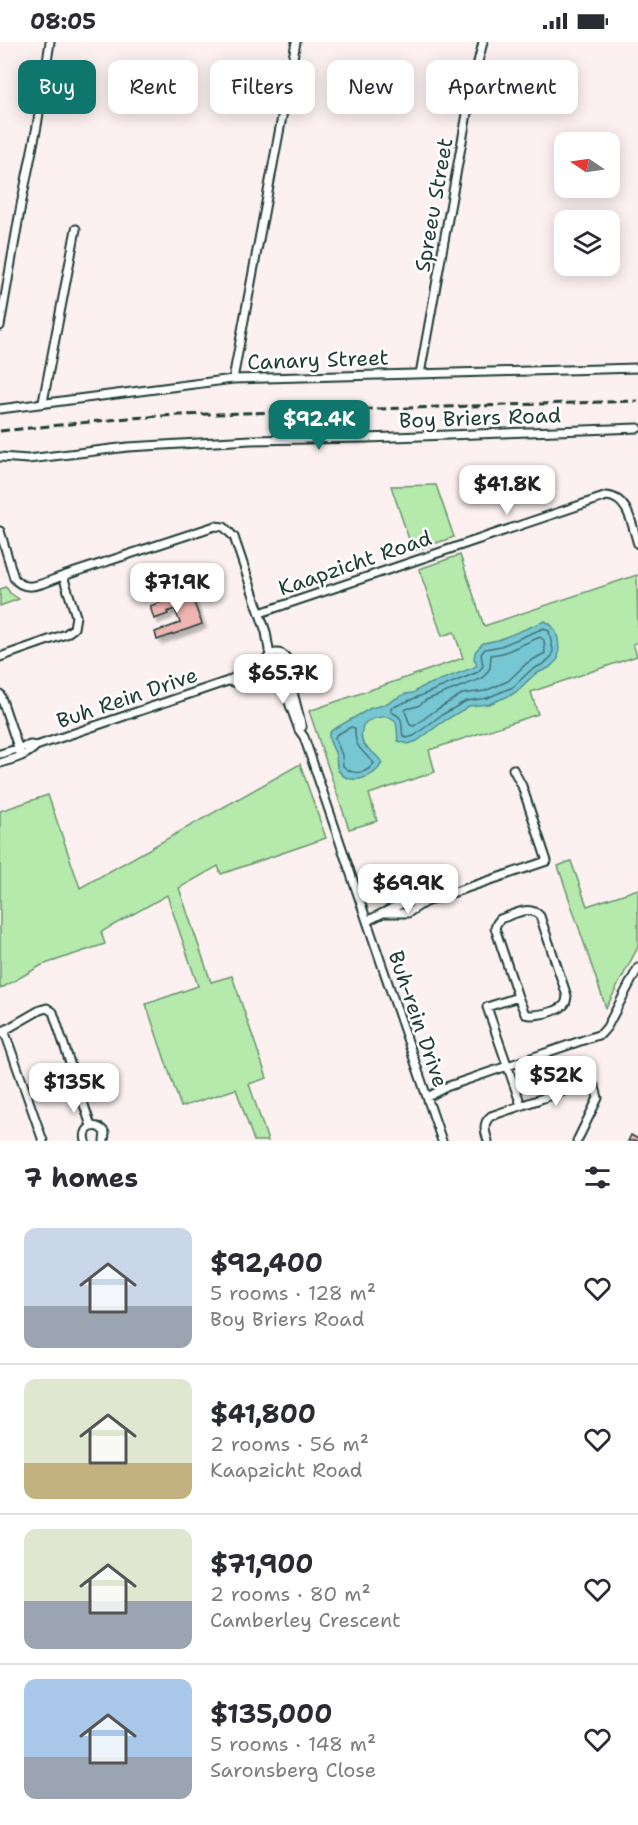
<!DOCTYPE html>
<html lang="en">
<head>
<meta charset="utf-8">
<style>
  :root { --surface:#fff; --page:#f7f7f7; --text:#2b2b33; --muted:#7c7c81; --line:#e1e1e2; --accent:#0f766e }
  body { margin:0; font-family:"Shantell Sans",sans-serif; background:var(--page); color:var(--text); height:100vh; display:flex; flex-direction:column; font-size:22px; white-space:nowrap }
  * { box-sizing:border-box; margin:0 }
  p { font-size:20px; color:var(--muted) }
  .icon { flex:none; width:33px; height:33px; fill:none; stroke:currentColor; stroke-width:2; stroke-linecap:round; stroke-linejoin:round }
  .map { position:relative; height:1099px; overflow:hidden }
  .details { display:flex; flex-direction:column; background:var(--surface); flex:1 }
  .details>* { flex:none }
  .hud { position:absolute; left:18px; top:18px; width:603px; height:54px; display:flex; gap:12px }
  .needle { width:39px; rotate:283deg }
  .controls { position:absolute; left:554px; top:90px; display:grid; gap:12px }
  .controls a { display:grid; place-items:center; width:66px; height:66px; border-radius:12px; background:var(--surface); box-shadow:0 3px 15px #0003; font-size:30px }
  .price { position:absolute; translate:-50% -51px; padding:0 14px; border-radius:12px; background:#fff; color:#222; font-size:20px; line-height:39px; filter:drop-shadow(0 2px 3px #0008) }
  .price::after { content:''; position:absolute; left:50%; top:36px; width:18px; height:14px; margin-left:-9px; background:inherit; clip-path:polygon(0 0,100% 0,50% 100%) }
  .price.active { background:var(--accent); color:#fff }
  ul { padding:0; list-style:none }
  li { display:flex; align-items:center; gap:18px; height:150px; padding:0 24px }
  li+li { border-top:2px solid var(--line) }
  li span { display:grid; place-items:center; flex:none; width:168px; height:120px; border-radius:12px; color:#555 }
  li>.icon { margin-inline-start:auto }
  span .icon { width:72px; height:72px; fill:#fffc; stroke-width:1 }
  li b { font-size:26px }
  h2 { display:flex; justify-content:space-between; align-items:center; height:72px; padding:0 24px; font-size:26px }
  .pill { padding:0 21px; border-radius:12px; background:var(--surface); box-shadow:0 3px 15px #0003; font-size:21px; line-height:54px }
  .pill.active { background:var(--accent); color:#fff }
  .status { display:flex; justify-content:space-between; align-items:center; height:42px; padding:0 30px; background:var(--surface); direction:ltr }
  .status svg { height:16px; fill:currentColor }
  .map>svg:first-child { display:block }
  .green { fill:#b6eaac; stroke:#6a9470; stroke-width:1.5 }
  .water { fill:#77c6d4; stroke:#548f94; stroke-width:1.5 }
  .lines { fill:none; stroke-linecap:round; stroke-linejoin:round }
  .shore { stroke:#427474; stroke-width:1.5 }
  .building { fill:#f0b5b2; stroke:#1f3d34; stroke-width:1.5; filter:url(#shadow) }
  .minor-casing { stroke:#1f3d34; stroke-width:11 }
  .minor { stroke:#fff; stroke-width:7 }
  .rail { stroke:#1f3d34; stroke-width:3; stroke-dasharray:9 4.5; stroke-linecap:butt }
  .labels { text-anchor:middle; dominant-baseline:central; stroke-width:5; stroke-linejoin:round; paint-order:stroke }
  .street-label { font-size:21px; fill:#1f3d34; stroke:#fff }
</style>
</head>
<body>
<div class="status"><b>08:05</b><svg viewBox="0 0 49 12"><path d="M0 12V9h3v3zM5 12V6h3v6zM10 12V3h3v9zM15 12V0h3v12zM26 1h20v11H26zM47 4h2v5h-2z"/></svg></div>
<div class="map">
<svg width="638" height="1099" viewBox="0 0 638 1099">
  <defs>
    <filter id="shadow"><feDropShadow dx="4" dy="4" stdDeviation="1.5" flood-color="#0004"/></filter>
  </defs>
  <rect width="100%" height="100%" fill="#fcf0f0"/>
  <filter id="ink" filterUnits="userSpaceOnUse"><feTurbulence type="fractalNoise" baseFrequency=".0167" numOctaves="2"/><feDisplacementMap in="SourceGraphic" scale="12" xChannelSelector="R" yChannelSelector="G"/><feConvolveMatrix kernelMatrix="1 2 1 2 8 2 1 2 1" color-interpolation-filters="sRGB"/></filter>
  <g filter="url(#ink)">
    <path class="green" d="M436 443 454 495 413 509 391 444Z
      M460 513 484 584 637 533 638 600 633 602 637 614 531 650 538 672 429 708 435 730 369 752 377 779 349 787 309 669 463 616 454 590 442 594 419 527Z
      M6 545 10 551 19 557 0 564V547Z
      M300 722 326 796 221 832 218 824 179 846 211 940 232 934 267 1036 249 1042 268 1099H254L236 1047 181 1065 146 962 198 944 167 853 101 890 105 902 42 923 0 947V769L48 753 80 846Z
      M571 819 587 864 638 847V905L606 966 558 824Z"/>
    <path class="water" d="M545 579C559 585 560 603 558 617L549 626 535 632 516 650 511 653 489 662 469 664 444 679 417 699 408 702 398 699C397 694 398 683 395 679 389 670 368 677 363 683 356 708 373 705 382 721 375 736 349 745 338 728 336 724 337 719 336 714 334 706 328 700 329 692L332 688 371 666 383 663 405 652 413 651 422 645 475 625 477 622 474 617 475 610 483 601 498 598Z"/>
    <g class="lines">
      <path class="shore" d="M544 586 549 589 553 608 552 614 545 621 531 628 513 645 487 656 466 659 440 674 414 694 407 696 403 694C400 681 406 676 391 670V666L478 630 483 624 481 612 485 607 501 604Z
        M540 595 544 598 545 611 527 621 508 639 485 649 462 652 436 668 414 684 410 683 405 669 406 667 418 664 426 658 483 636 490 626 491 613 503 611Z
        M351 685 355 686C354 706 362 708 374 721 367 732 353 734 343 724L342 713 335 696 336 693Z"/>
    </g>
    <path class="building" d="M190 550 202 582 157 598 155 590 180 581 175 567 167 570 168 572 154 577 150 564Z
      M631 1093 638 1097V1099H628Z"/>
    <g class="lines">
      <defs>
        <path id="minor" d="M0 284 21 163 37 84 50 0
          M420 332 472 44 483 0
          M233 337 296 0
          M43 360 76 187
          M0 367 233 337 638 326
          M0 415 28 417 128 405 251 398 366 396 638 386
          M0 489 14 536C26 553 47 539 63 534
          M260 571 607 454C629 456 632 484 638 502
          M266 622a11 11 0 1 1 22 0a11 11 0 1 1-22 0Z
          M0 615 66 592 74 586 76 574 63 534 215 484 224 485 234 495 266 590 270 614
          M287 627 302 685
          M279 633 299 688 304 695 442 1099
          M228 639 240 641 272 632
          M0 652 21 714
          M0 712 30 703 36 704 228 639C240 631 254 628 266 620
          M0 721C13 717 27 714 36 704
          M386 871H408L425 860 547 819 522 744 513 727
          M367 879 405 860H422
          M518 955 495 886 497 881 500 877C513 873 529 862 540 874L567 954C566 958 567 960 564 963 558 970 533 975 525 972L518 955 487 965 521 1063
          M4 988 43 1099
          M0 991 40 968 47 966 53 970 91 1084
          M428 1055 446 1045 601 992 607 985 638 926
          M86 1099C82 1085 97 1079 105 1091L104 1099
          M488 1099C485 1090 482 1081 491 1074L584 1042H590L595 1045 598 1056 577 1099"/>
      </defs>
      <use href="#minor" class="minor-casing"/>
      <use href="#minor" class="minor"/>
      <path class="rail" d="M0 389 129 376 180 373 638 359"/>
    </g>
  </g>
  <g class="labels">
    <g class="street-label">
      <text transform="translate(434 163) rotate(-80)">Spreeu Street</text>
      <text transform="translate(318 318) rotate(-2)">Canary Street</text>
      <text transform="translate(480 376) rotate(-2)">Boy Briers Road</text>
      <text transform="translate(355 521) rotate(-19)">Kaapzicht Road</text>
      <text transform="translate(127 656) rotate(-19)">Buh Rein Drive</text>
      <text transform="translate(418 977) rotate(71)">Buh-rein Drive</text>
    </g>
  </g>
</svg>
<div class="controls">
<a><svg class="needle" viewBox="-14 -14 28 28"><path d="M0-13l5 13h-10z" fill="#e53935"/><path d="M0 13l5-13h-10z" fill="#7c7c81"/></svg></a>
<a><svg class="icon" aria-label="layers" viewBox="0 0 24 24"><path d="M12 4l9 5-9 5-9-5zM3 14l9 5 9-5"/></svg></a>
</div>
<b class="price active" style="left:319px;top:409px">$92.4K</b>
<b class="price" style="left:507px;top:474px">$41.8K</b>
<b class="price" style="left:177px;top:572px">$71.9K</b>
<b class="price" style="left:283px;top:663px">$65.7K</b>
<b class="price" style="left:408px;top:873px">$69.9K</b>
<b class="price" style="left:556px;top:1065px">$52K</b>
<b class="price" style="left:74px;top:1072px">$135K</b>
<div class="hud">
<a class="pill active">Buy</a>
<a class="pill">Rent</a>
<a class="pill">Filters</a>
<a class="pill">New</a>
<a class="pill">Apartment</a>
</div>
</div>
<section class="details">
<h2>7 homes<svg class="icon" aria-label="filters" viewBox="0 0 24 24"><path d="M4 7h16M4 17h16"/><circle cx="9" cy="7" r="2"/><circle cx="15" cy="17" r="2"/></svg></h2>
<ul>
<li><span style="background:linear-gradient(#c9d6e8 65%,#9aa5b1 0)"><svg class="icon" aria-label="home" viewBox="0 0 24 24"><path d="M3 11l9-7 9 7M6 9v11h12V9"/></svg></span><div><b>$92,400</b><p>5 rooms · 128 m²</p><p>Boy Briers Road</p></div><svg class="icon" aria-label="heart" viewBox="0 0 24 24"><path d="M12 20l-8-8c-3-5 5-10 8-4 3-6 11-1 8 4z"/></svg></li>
<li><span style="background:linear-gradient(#dfe7d0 70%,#c2b280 0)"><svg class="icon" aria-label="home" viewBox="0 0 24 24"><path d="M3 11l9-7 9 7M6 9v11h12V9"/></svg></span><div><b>$41,800</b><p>2 rooms · 56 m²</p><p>Kaapzicht Road</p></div><svg class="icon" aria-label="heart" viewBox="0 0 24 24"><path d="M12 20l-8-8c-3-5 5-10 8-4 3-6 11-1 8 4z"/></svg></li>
<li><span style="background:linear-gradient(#dfe7d0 60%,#9aa5b1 0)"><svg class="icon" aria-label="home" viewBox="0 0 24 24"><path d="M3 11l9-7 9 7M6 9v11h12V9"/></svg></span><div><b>$71,900</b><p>2 rooms · 80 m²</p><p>Camberley Crescent</p></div><svg class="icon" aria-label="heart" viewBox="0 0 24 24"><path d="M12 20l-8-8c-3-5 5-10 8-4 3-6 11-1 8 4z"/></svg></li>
<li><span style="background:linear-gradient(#a9c7e8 65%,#9aa5b1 0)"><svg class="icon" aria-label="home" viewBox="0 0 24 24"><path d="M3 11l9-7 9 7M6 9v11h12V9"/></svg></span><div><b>$135,000</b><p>5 rooms · 148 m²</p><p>Saronsberg Close</p></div><svg class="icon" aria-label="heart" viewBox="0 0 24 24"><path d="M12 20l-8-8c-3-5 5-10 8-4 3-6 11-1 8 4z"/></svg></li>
</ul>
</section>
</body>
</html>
